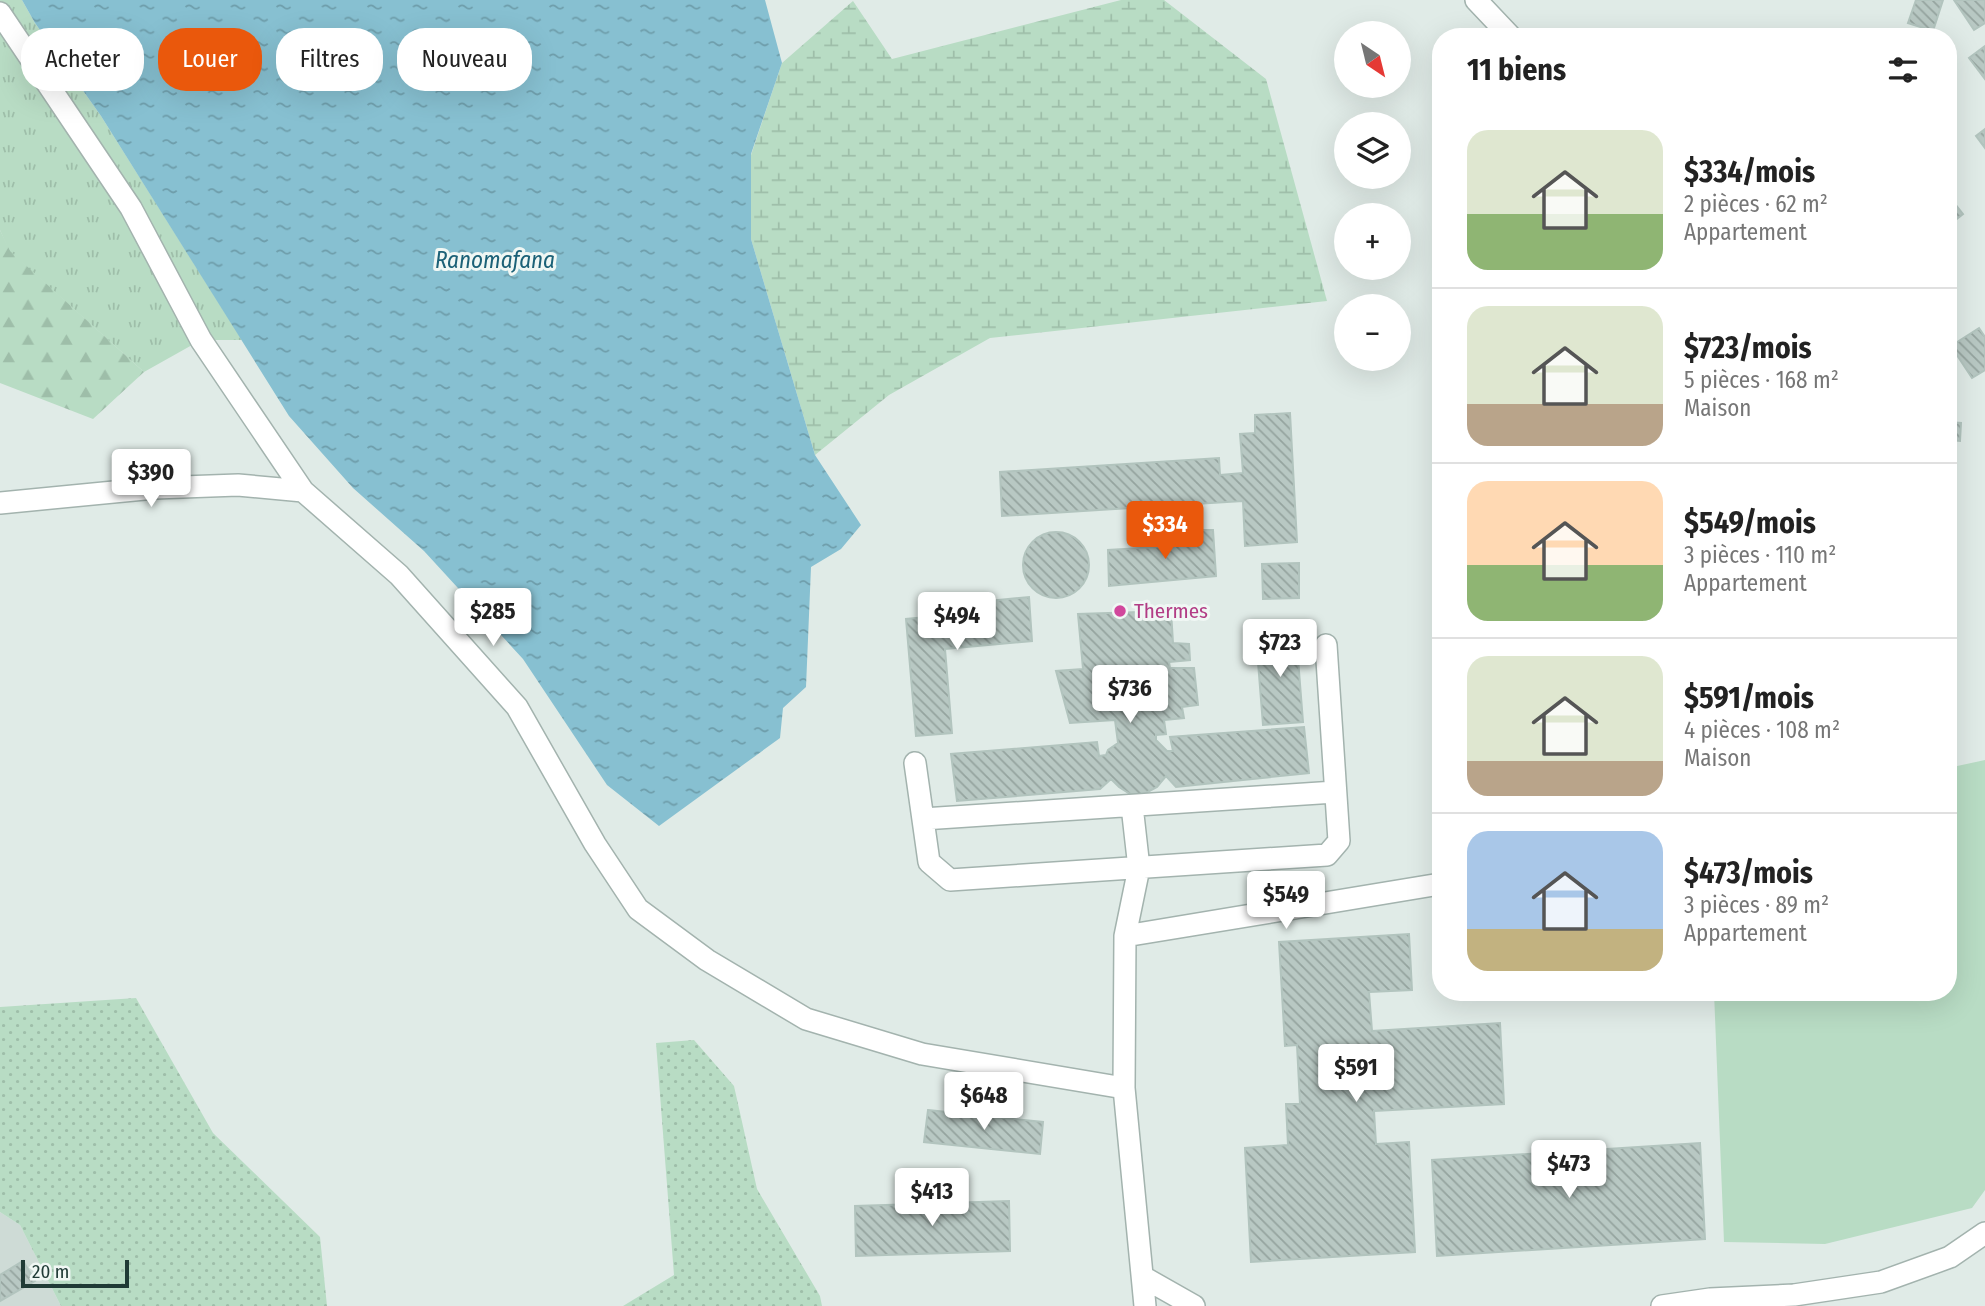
<!DOCTYPE html>
<html lang="fr">
<head>
<meta charset="utf-8">
<style>
  :root { --surface:#fff; --page:#f6f6f6; --text:#222; --muted:#767676; --line:#e0e0e0; --accent:#ea580c }
  body { margin:0; font-family:"Fira Sans Condensed",sans-serif; background:var(--page); color:var(--text); height:100vh; display:flex; flex-direction:column; font-size:26px; white-space:nowrap }
  * { box-sizing:border-box; margin:0 }
  p { font-size:23px; color:var(--muted) }
  .icon { flex:none; width:38px; height:38px; fill:none; stroke:currentColor; stroke-width:2; stroke-linecap:round; stroke-linejoin:round }
  .map { position:relative; flex:1; overflow:hidden }
  .side { position:absolute; left:1432px; top:28px; width:525px; height:973px; display:flex; flex-direction:column; background:var(--surface); border-radius:28px; box-shadow:0 7px 28px #0002 }
  .side>* { flex:none }
  .guide { position:absolute; left:21px; top:28px; width:665px; height:63px; display:flex; gap:14px }
  .needle { width:46px; rotate:145deg }
  .fabs { position:absolute; left:1334px; top:21px; display:grid; gap:14px }
  .fabs a { display:grid; place-items:center; width:77px; height:77px; border-radius:50%; background:var(--surface); box-shadow:0 7px 28px #0002; font-size:35px }
  .scale { position:absolute; left:21px; bottom:18px; width:108px; box-sizing:border-box; padding-left:7px; border:4px solid #203b36; border-top:0; font-size:19px; line-height:24px; white-space:nowrap; color:#203b36; -webkit-text-stroke:5px #f0f7f4; paint-order:stroke }
  .price { position:absolute; translate:-50% -60px; padding:0 16px; border-radius:7px; background:#fff; color:#222; font-size:23px; line-height:46px; filter:drop-shadow(0 2px 4px #0008) }
  .price::after { content:''; position:absolute; left:50%; top:42px; width:21px; height:16px; margin-left:-10px; background:inherit; clip-path:polygon(0 0,100% 0,50% 100%) }
  .price.active { background:var(--accent); color:#fff }
  ul { padding:0; list-style:none }
  li { display:flex; align-items:center; gap:21px; height:175px; padding:0 35px }
  li+li { border-top:2px solid var(--line) }
  li span { display:grid; place-items:center; flex:none; width:196px; height:140px; border-radius:21px; color:#555 }
  li>.icon { margin-inline-start:auto }
  span .icon { width:84px; height:84px; fill:#fffc; stroke-width:1 }
  li b { font-size:30px }
  h2 { display:flex; justify-content:space-between; align-items:center; height:84px; padding:0 35px; font-size:30px }
  .chip { padding:0 24px; border-radius:28px; background:var(--surface); box-shadow:0 7px 28px #0002; font-size:24px; line-height:63px }
  .chip.active { background:var(--accent); color:#fff }
  .map>svg:first-child { display:block }
  .built { fill:#cedbd6 }
  .grass { fill:url(#grass-tufts) }
  .forest { fill:url(#forest-firs) }
  .wetland { fill:url(#wetland-marsh) }
  .park { fill:url(#park-dots) }
  .garden { fill:#b8dcc4 }
  .water { fill:url(#water-ripples) }
  .building { fill:url(#building-back-hatch); stroke:#b2c4be; stroke-width:2 }
  .lines { fill:none; stroke-linecap:round; stroke-linejoin:round }
  .minor-casing { stroke:#a3b3ae; stroke-width:24 }
  .minor { stroke:#fff; stroke-width:21 }
  .hotel-dot { fill:#d1479c; stroke:#f0f7f4; stroke-width:2.5 }
  .labels { text-anchor:middle; dominant-baseline:central; stroke-width:6; stroke-linejoin:round; paint-order:stroke }
  .hotel-label { font-size:21px; fill:#b23c85; stroke:#f0f7f4; text-anchor:start }
  .water-label { font-size:23px; font-style:italic; fill:#1b6177; stroke:#f0f7f4 }
</style>
</head>
<body>
<div class="map">
<svg width="1985" height="1306" viewBox="0 0 1985 1306">
  <defs>
    <pattern id="grass-tufts" width="24" height="20" patternUnits="userSpaceOnUse" patternTransform="scale(1.75)"><rect width="24" height="20" fill="#b8dcc4"/><path d="M3 7l-1-3M5 7V3M7 7l1-3M15 17l-1-3M17 17v-4M19 17l1-3" fill="none" stroke="#9ebea9"/></pattern>
    <pattern id="forest-firs" width="22" height="20" patternUnits="userSpaceOnUse" patternTransform="scale(1.75)"><rect width="22" height="20" fill="#b8dcc4"/><path d="M5 1l3.5 6h-7zM16 11l3.5 6h-7z" fill="#9ebea9"/></pattern>
    <pattern id="wetland-marsh" width="20" height="14" patternUnits="userSpaceOnUse" patternTransform="scale(1.75)"><rect width="20" height="14" fill="#b8dcc4"/><path d="M1 5h8M5 5V1M11 12h8M15 12V8" fill="none" stroke="#9ebea9"/></pattern>
    <pattern id="park-dots" width="8" height="8" patternUnits="userSpaceOnUse" patternTransform="scale(1.75)"><rect width="8" height="8" fill="#b8dcc4"/><path d="M2 2h.1M6 6h.1" fill="none" stroke="#9ebea9" stroke-width="1.8" stroke-linecap="round"/></pattern>
    <pattern id="water-ripples" width="26" height="14" patternUnits="userSpaceOnUse" patternTransform="scale(1.75)"><rect width="26" height="14" fill="#87c0d1"/><path d="M2 4q2-2 4 0t4 0M15 11q2-2 4 0t4 0" fill="none" stroke="#6e9daa"/></pattern>
    <pattern id="building-back-hatch" width="6" height="6" patternUnits="userSpaceOnUse" patternTransform="scale(1.75)"><rect width="6" height="6" fill="#b8c8c3"/><path d="M-1 5l2 2M0 0l6 6M5-1l2 2" fill="none" stroke="#95a49f"/></pattern>
  </defs>
  <rect width="100%" height="100%" fill="#e0ebe7"/>
  <path class="built" d="M0 1212 20 1225 61 1306H0Z"/>
  <path class="grass" d="M0 0H22L35 23 101 116 242 340H201L144 372 9 251 0 230Z"/>
  <path class="forest" d="M0 230 10 251 144 372 93 419 0 383Z"/>
  <path class="wetland" d="M1121 0H1164L1266 79 1327 301 990 338 889 395 815 455 751 239V155L782 63 853 1 892 59Z"/>
  <path class="park" d="M136 998 213 1133 320 1237 327 1306H61L20 1225 0 1212V1007Z
    M694 1040 734 1086 757 1189 820 1296 822 1306H623L674 1275 656 1043Z"/>
  <path class="garden" d="M1985 760V1190L1972 1208 1825 1244 1724 1242 1714 992H1948V768Z"/>
  <path class="water" d="M22 0H765L782 63 751 154V239L815 455 861 525 841 549 811 567 806 687 783 708 780 738 659 826 607 785 523 659 424 551 353 488 289 416 101 116 35 23Z"/>
  <path class="building" d="M1916 0H1943L1933 31 1908 23Z
    M1954 0H1985V23L1974 30Z
    M1985 46V79L1969 58Z
    M1948 56 1955 60 1948 74Z
    M1985 129V148L1976 136Z
    M1948 195 1963 214 1948 226Z
    M1979 328 1985 337V370L1972 378 1951 346Z
    M1290 413 1297 542 1245 546 1243 501 1002 516 1000 472 1219 458 1220 475 1243 473 1240 434 1255 433V415Z
    M1948 422 1961 423 1960 441 1948 440Z
    M1192 530H1213L1216 576 1109 586 1108 550 1175 546Z
    M1023 565a33 33 0 1 1 66 0a33 33 0 1 1-66 0Z
    M1299 563V598L1263 599 1262 564Z
    M1029 597 1032 641 945 649 952 733 916 736 906 619 960 614 959 604Z
    M1171 611 1173 643 1189 644 1190 660 1169 662 1170 668H1194L1198 705 1182 707 1184 718 1164 720 1166 734 1156 735V740L1167 751H1173L1170 737 1304 727 1309 773 1176 787 1166 776 1157 787 1144 794H1130L1119 787 1111 779 1100 789 957 801 951 754 1097 742 1099 756 1106 755 1108 750 1118 743 1115 720 1070 723 1056 671 1083 669 1078 614Z
    M1296 633 1303 722 1263 725 1256 637Z
    M1409 934 1412 990 1369 992 1372 1031 1500 1023 1504 1104 1374 1111 1376 1144 1409 1142 1415 1252 1251 1262 1245 1148 1288 1145 1286 1104H1300L1297 1045 1285 1046 1279 942Z
    M928 1110 1043 1122 1040 1154 924 1142Z
    M1700 1143 1705 1239 1437 1256 1432 1160Z
    M1009 1201 1010 1251 856 1256 855 1206Z
    M23 1261 35 1281 0 1301V1275Z"/>
  <g class="lines">
    <defs>
      <path id="minor" d="M1476 0 1511 37
        M0 13 131 208 201 340 303 491 399 575 517 707 595 844 638 909 707 960 806 1019 922 1054 1124 1088
        M0 503 155 488 238 485 303 491
        M915 763 929 862 950 880 1327 855 1339 841 1326 645
        M1132 806 1139 868 1125 936 1124 1088 1145 1306
        M923 819 1335 792
        M1125 936 1440 884
        M1143 1277 1194 1306
        M1662 1306 1710 1299 1794 1295 1881 1282 1950 1257 1985 1233"/>
    </defs>
    <use href="#minor" class="minor-casing"/>
    <use href="#minor" class="minor"/>
  </g>
  <circle class="hotel-dot" cx="1120" cy="611" r="7"/>
  <g class="labels">
    <g class="hotel-label">
      <text x="1134" y="611">Thermes</text>
    </g>
    <g class="water-label">
      <text x="495" y="260">Ranomafana</text>
    </g>
  </g>
</svg>
<div class="fabs">
<a><svg class="needle" viewBox="-14 -14 28 28"><path d="M0-13l5 13h-10z" fill="#e53935"/><path d="M0 13l5-13h-10z" fill="#767676"/></svg></a>
<a><svg class="icon" aria-label="layers" viewBox="0 0 24 24"><path d="M12 4l9 5-9 5-9-5zM3 14l9 5 9-5"/></svg></a>
<a>+</a>
<a>−</a>
</div>
<div class="scale">20 m</div>
<b class="price" style="left:151px;top:509px">$390</b>
<b class="price active" style="left:1165px;top:561px">$334</b>
<b class="price" style="left:493px;top:648px">$285</b>
<b class="price" style="left:957px;top:652px">$494</b>
<b class="price" style="left:1280px;top:679px">$723</b>
<b class="price" style="left:1130px;top:725px">$736</b>
<b class="price" style="left:1286px;top:931px">$549</b>
<b class="price" style="left:1356px;top:1104px">$591</b>
<b class="price" style="left:984px;top:1132px">$648</b>
<b class="price" style="left:1569px;top:1200px">$473</b>
<b class="price" style="left:932px;top:1228px">$413</b>
<div class="guide">
<a class="chip">Acheter</a>
<a class="chip active">Louer</a>
<a class="chip">Filtres</a>
<a class="chip">Nouveau</a>
</div>
<section class="side">
<h2>11 biens<svg class="icon" aria-label="filters" viewBox="0 0 24 24"><path d="M4 7h16M4 17h16"/><circle cx="9" cy="7" r="2"/><circle cx="15" cy="17" r="2"/></svg></h2>
<ul>
<li><span style="background:linear-gradient(#dfe7d0 60%,#8fb573 0)"><svg class="icon" aria-label="home" viewBox="0 0 24 24"><path d="M3 11l9-7 9 7M6 9v11h12V9"/></svg></span><div><b>$334/mois</b><p>2 pièces · 62 m²</p><p>Appartement</p></div></li>
<li><span style="background:linear-gradient(#dfe7d0 70%,#b9a48a 0)"><svg class="icon" aria-label="home" viewBox="0 0 24 24"><path d="M3 11l9-7 9 7M6 9v11h12V9"/></svg></span><div><b>$723/mois</b><p>5 pièces · 168 m²</p><p>Maison</p></div></li>
<li><span style="background:linear-gradient(#ffd9b3 60%,#8fb573 0)"><svg class="icon" aria-label="home" viewBox="0 0 24 24"><path d="M3 11l9-7 9 7M6 9v11h12V9"/></svg></span><div><b>$549/mois</b><p>3 pièces · 110 m²</p><p>Appartement</p></div></li>
<li><span style="background:linear-gradient(#dfe7d0 75%,#b9a48a 0)"><svg class="icon" aria-label="home" viewBox="0 0 24 24"><path d="M3 11l9-7 9 7M6 9v11h12V9"/></svg></span><div><b>$591/mois</b><p>4 pièces · 108 m²</p><p>Maison</p></div></li>
<li><span style="background:linear-gradient(#a9c7e8 70%,#c2b280 0)"><svg class="icon" aria-label="home" viewBox="0 0 24 24"><path d="M3 11l9-7 9 7M6 9v11h12V9"/></svg></span><div><b>$473/mois</b><p>3 pièces · 89 m²</p><p>Appartement</p></div></li>
</ul>
</section>
</div>
</body>
</html>
